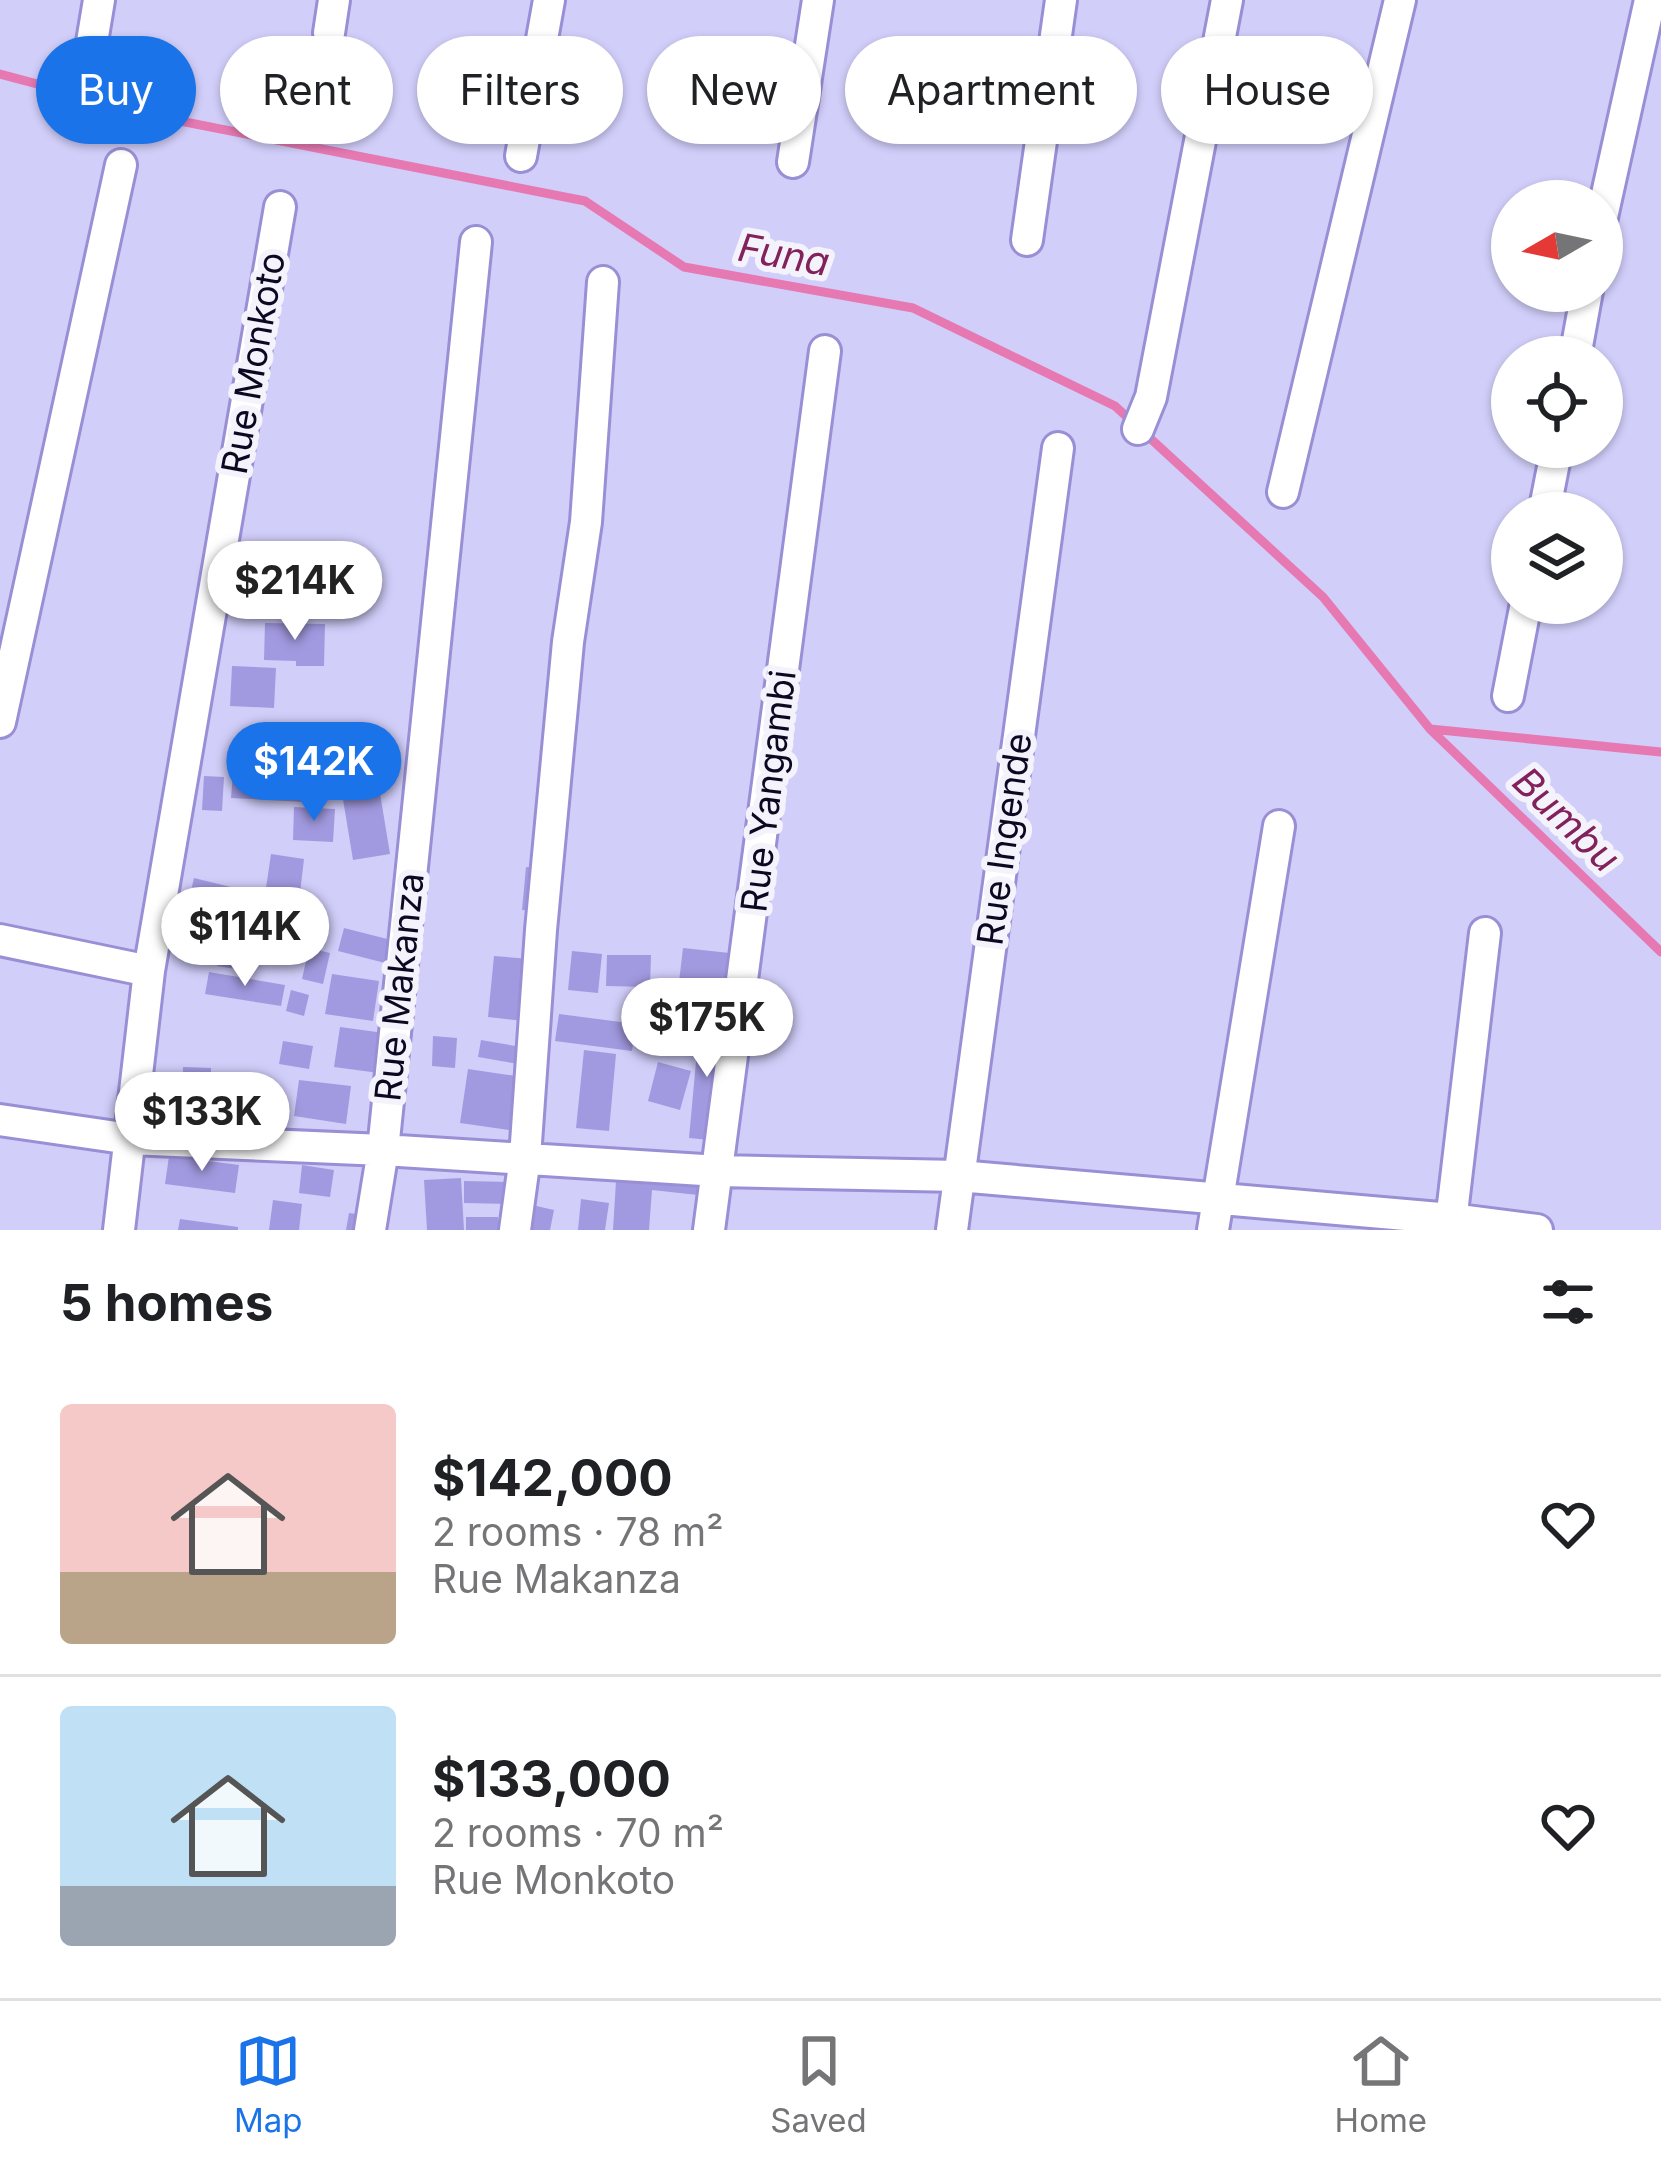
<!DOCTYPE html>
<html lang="en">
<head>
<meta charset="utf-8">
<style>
  :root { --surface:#fff; --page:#f2f2f2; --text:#202124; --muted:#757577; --line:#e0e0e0; --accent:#1a73e8 }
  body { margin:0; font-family:Inter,sans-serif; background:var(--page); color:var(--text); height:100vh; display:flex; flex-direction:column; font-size:45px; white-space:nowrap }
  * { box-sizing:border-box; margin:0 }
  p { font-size:39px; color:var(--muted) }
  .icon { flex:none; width:66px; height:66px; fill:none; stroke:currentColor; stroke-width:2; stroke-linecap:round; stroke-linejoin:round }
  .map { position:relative; height:1230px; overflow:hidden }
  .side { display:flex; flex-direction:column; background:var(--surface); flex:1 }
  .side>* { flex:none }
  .top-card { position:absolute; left:36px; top:36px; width:1590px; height:108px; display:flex; gap:24px }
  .needle { width:78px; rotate:261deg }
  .fabs { position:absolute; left:1491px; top:180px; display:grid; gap:24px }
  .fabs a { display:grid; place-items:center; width:132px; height:132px; border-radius:50%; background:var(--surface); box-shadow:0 3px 9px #0004; font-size:60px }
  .price { position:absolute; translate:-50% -102px; padding:0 27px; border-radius:42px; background:#fff; color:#222; font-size:39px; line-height:78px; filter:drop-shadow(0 3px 6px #0008) }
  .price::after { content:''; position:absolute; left:50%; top:72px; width:36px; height:27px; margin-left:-18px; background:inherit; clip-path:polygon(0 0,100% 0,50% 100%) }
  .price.current { background:var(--accent); color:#fff }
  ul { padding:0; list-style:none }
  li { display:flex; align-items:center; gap:36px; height:300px; padding:0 60px }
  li+li { border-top:3px solid var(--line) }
  li span { display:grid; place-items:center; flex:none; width:336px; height:240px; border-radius:12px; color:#555 }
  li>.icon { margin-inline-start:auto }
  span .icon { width:144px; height:144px; fill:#fffc; stroke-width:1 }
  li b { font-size:51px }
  h2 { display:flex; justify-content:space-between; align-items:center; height:144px; padding:0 60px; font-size:51px }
  .pill { padding:0 42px; border-radius:54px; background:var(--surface); box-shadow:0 3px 9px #0004; font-size:42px; line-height:108px }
  .pill.current { background:var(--accent); color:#fff }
  .tabs { display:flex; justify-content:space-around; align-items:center; height:168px; border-top:3px solid var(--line); background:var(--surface); font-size:33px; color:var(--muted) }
  .tabs a { display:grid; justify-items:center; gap:6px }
  .tabs .current { color:var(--accent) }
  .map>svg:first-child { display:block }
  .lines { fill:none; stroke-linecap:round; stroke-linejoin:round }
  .stream { stroke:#e679b2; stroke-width:9 }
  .building { fill:#a29ae0 }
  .street-casing { stroke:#988fd5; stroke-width:36 }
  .street { stroke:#fff; stroke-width:30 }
  .labels { text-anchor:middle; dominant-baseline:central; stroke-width:12; stroke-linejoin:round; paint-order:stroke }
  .street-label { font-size:36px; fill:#0d0821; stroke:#f4f3fb }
  .water-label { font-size:39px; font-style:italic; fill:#82215a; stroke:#f4f3fb }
</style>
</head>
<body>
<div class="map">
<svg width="1661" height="1230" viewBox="0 0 1661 1230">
  <rect width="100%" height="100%" fill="#d1cefa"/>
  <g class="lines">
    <path class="stream" d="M0 74 165 118 585 201 684 267 913 308 1115 406 1323 597 1430 729 1661 952
      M1430 729 1661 752"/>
  </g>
  <path class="building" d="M265 623 325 624 324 666H296V661L264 660Z
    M232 666 276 668 274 708 230 706Z
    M233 773 305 777 304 802 231 798Z
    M377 775 390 854 353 860 340 781Z
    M204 776 224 777 222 811 202 810Z
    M294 807 335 809 333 842 293 840Z
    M271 854 304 859 300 893 266 888Z
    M526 867 541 868 536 911 522 910Z
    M194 878 239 889 232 915 188 904Z
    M239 890 278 897 273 921 235 913Z
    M198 926 249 936 242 970 217 966 220 953 194 948Z
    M344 928 399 942 393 965 338 951Z
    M309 948 330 953 323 984 302 979Z
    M683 948 739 954 736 988 679 982Z
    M572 951 602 954 598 993 568 990Z
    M607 955H651L650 987 606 986Z
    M494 956 530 959 524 1021 488 1017Z
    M209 972 285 985 281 1006 205 994Z
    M332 974 379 981 373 1021 325 1014Z
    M291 990 309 995 304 1016 286 1011Z
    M559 1014 636 1024 632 1051 555 1041Z
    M340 1027 384 1033 379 1073 334 1067Z
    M679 1027 729 1032 720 1141 689 1138 697 1051 676 1049Z
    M433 1036 457 1038 455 1068 432 1066Z
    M481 1040 527 1048 524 1065 478 1057Z
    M283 1041 313 1046 309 1069 279 1064Z
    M584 1050 616 1054 609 1131 576 1128Z
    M658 1062 691 1071 680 1110 648 1101Z
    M183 1067 211 1068 210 1117 182 1116Z
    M468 1069 516 1076 509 1130 460 1123Z
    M299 1080 351 1086 346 1124 294 1116Z
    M169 1156 239 1165 235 1193 165 1184Z
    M302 1165 334 1170 330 1197 299 1193Z
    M654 1172 710 1178 707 1196 652 1190 649 1230H613L616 1181 653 1183Z
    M461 1178 464 1230H427L424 1180Z
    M464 1181 511 1182V1204L464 1203Z
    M581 1199 609 1203 605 1230H578Z
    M273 1200 302 1204 299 1230H269Z
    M532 1205 554 1210 550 1230H527Z
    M349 1213 364 1215 362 1230H346Z
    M466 1217H498V1230H466Z
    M180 1219 238 1227V1230H178Z"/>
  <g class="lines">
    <defs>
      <path id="street" d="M329 33 334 0
        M89 60 99 0
        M521 156 549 0
        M793 162 818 0
        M1602 217 1650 0
        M1027 240 1061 0
        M1575 357 1587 291
        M1138 429 1151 397 1227 0
        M1283 492 1400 0
        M1544 513 1557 447
        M1508 696 1526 603
        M0 722 121 165
        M0 940 149 971
        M0 1120 130 1139 383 1150 719 1171 959 1176 1451 1219 1537 1230
        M119 1230 149 971 280 207
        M370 1230 383 1150 476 242
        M515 1230 525 1157 541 930 568 642 586 522 603 282
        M709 1230 825 351
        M952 1230 1058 448
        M1213 1230 1279 826
        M1450 1230 1485 933"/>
    </defs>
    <use href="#street" class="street-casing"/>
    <use href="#street" class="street"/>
  </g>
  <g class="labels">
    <g class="street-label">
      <text transform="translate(253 363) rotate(-80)">Rue Monkoto</text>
      <text transform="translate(768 791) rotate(-83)">Rue Yangambi</text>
      <text transform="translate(1004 839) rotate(-82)">Rue Ingende</text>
      <text transform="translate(399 987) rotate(-84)">Rue Makanza</text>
    </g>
    <g class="water-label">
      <text transform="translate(784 254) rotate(10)">Funa</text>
      <text transform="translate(1567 819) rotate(44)">Bumbu</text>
    </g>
  </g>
</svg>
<div class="fabs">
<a><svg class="needle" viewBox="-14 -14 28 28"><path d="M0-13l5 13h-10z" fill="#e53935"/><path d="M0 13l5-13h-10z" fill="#757577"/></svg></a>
<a><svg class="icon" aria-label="locate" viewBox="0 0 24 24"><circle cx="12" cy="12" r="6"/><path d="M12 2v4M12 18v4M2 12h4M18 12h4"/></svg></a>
<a><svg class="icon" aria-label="layers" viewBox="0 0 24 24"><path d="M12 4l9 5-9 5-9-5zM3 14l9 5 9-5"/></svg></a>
</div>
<b class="price" style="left:295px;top:643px">$214K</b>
<b class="price current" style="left:314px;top:824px">$142K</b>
<b class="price" style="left:245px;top:989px">$114K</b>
<b class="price" style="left:707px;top:1080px">$175K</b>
<b class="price" style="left:202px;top:1174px">$133K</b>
<div class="top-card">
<a class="pill current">Buy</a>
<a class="pill">Rent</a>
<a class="pill">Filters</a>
<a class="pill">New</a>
<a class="pill">Apartment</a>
<a class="pill">House</a>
</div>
</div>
<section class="side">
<h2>5 homes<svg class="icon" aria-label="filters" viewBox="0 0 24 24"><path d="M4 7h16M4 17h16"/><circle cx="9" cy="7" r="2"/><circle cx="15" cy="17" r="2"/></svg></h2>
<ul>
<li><span style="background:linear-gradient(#f6c9c9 70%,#b9a48a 0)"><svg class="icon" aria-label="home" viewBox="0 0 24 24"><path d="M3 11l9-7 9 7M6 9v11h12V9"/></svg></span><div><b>$142,000</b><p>2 rooms · 78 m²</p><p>Rue Makanza</p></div><svg class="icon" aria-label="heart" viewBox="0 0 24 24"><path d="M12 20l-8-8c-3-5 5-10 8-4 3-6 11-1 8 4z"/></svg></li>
<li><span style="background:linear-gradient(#bfe0f5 75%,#9aa5b1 0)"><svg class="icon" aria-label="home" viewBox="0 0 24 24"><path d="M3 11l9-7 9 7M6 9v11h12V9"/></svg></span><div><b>$133,000</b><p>2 rooms · 70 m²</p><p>Rue Monkoto</p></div><svg class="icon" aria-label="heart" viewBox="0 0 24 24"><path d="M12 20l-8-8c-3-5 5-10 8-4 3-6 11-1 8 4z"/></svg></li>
</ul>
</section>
<nav class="tabs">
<a class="current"><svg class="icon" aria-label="map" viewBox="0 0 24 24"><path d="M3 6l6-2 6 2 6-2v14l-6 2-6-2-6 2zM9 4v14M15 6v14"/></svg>Map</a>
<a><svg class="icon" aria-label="saved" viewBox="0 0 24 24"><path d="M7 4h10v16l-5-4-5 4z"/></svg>Saved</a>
<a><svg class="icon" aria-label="home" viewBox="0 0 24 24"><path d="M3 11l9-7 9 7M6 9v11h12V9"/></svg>Home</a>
</nav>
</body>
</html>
